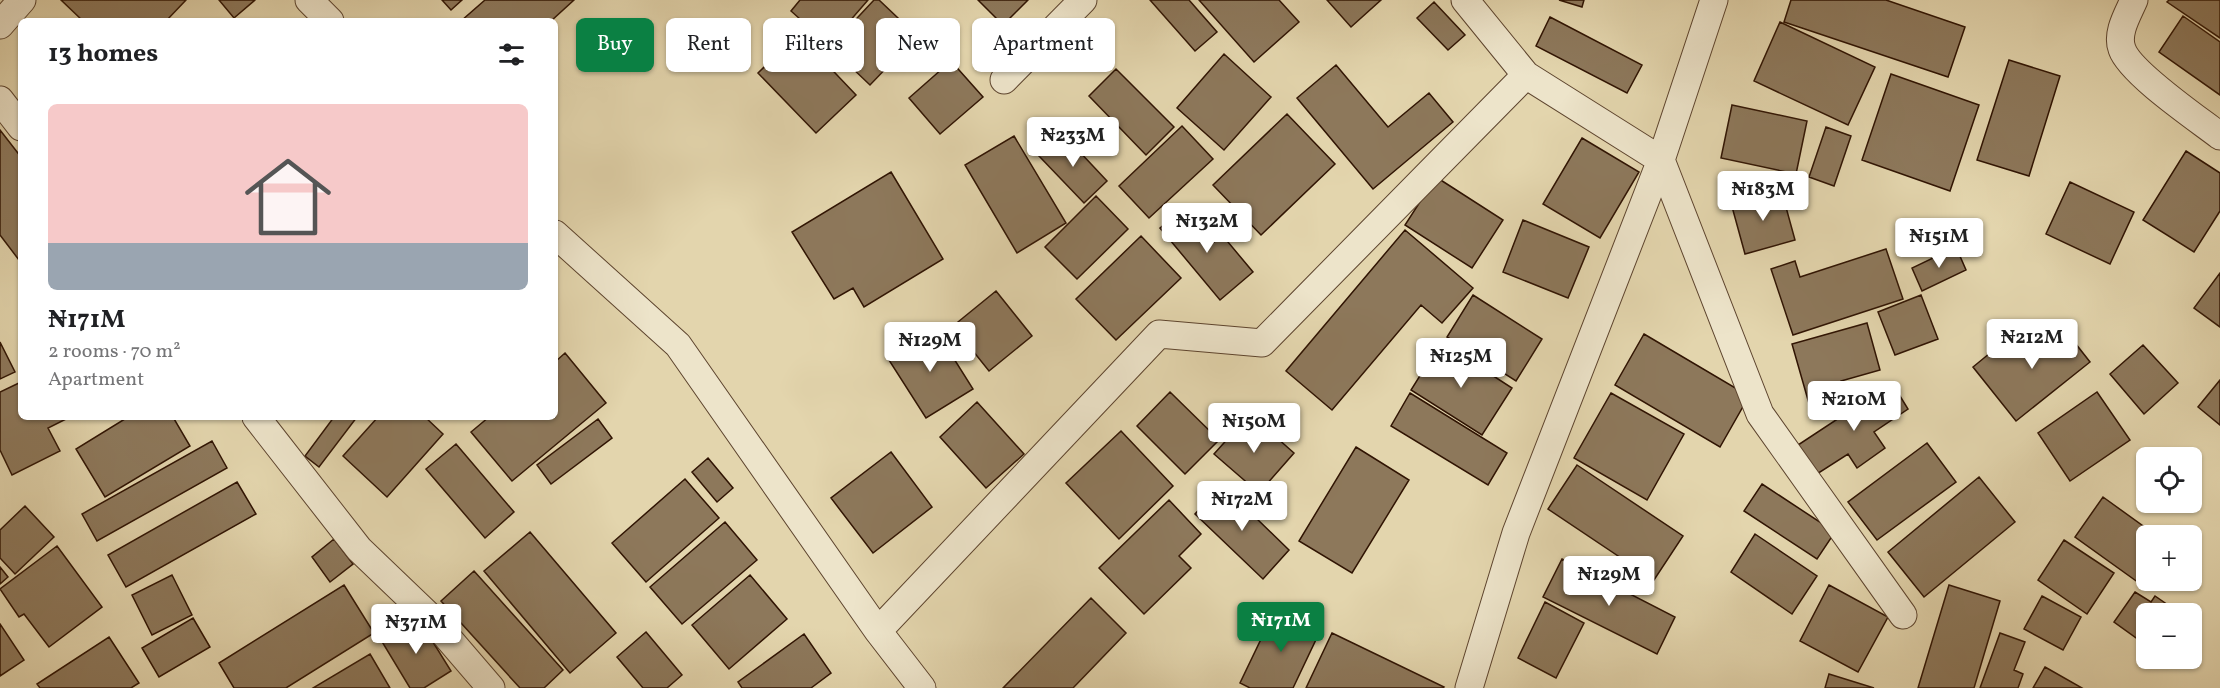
<!DOCTYPE html>
<html lang="en">
<head>
<meta charset="utf-8">
<style>
  :root { --surface:#fff; --page:#f2f2f2; --text:#202124; --muted:#757577; --line:#e0e0e0; --accent:#0b8043 }
  body { margin:0; font-family:Vollkorn,serif; background:var(--page); color:var(--text); height:100vh; display:flex; flex-direction:column; font-size:22px; white-space:nowrap }
  * { box-sizing:border-box; margin:0 }
  p { font-size:20px; color:var(--muted) }
  .icon { flex:none; width:33px; height:33px; fill:none; stroke:currentColor; stroke-width:2; stroke-linecap:round; stroke-linejoin:round }
  .map { position:relative; flex:1; overflow:hidden }
  .sheet { position:absolute; left:18px; top:18px; width:540px; height:402px; display:flex; flex-direction:column; background:var(--surface); border-radius:9px; box-shadow:0 2px 4px #0004 }
  .sheet>* { flex:none }
  .top-card { position:absolute; left:576px; top:18px; width:570px; height:54px; display:flex; gap:12px }
  .fabs { position:absolute; left:2136px; top:447px; display:grid; gap:12px }
  .fabs a { display:grid; place-items:center; width:66px; height:66px; border-radius:9px; background:var(--surface); box-shadow:0 2px 4px #0004; font-size:30px }
  .price { position:absolute; translate:-50% -51px; padding:0 14px; border-radius:6px; background:#fff; color:#222; font-size:20px; line-height:39px; filter:drop-shadow(0 2px 3px #0008) }
  .price::after { content:''; position:absolute; left:50%; top:36px; width:18px; height:14px; margin-left:-9px; background:inherit; clip-path:polygon(0 0,100% 0,50% 100%) }
  .price.on { background:var(--accent); color:#fff }
  ul { padding:0; list-style:none }
  li { display:grid; align-content:center; gap:12px; height:318px; padding:0 30px }
  li+li { border-top:2px solid var(--line) }
  li span { display:grid; place-items:center; height:186px; border-radius:9px; color:#555 }
  li>.icon { margin-inline-start:auto }
  span .icon { width:108px; height:108px; fill:#fffc; stroke-width:1 }
  li b { font-size:26px }
  h2 { display:flex; justify-content:space-between; align-items:center; height:72px; padding:0 30px; font-size:26px }
  .pill { padding:0 21px; border-radius:9px; background:var(--surface); box-shadow:0 2px 4px #0004; font-size:21px; line-height:54px }
  .pill.on { background:var(--accent); color:#fff }
  .map>svg:first-child { display:block }
  .building { fill:#8d785b; stroke:#301403; stroke-width:1.5 }
  .lines { fill:none; stroke-linecap:round; stroke-linejoin:round }
  .street-casing { stroke:#5d442e; stroke-width:29 }
  .street { stroke:#ede4ca; stroke-width:27 }
</style>
</head>
<body>
<div class="map">
<svg width="2220" height="688" viewBox="0 0 2220 688">
  <rect width="100%" height="100%" fill="#e3d5ad"/>
  <filter id="stains"><feTurbulence type="fractalNoise" baseFrequency=".00333" numOctaves="4"/><feColorMatrix values="0 0 0 0 .2 0 0 0 0 .09 0 0 0 0 .02 0 0 0 .5 -.17"/></filter>
  <radialGradient id="worn" r=".72"><stop offset=".6" stop-color="#630" stop-opacity="0"/><stop offset="1" stop-color="#630" stop-opacity=".3"/></radialGradient>
  <path class="building" d="M61 0H186L166 21H83Z
    M219 0H255L234 18Z
    M442 0H462L451 10Z
    M485 0H574L551 21H461Z
    M800 0H868L829 45 791 11Z
    M874 0H879L917 36 870 85 830 47Z
    M978 0H1028L1003 25Z
    M1150 0H1189L1217 32 1195 51Z
    M1199 0H1279L1299 22 1254 62Z
    M1327 0H1381L1351 27Z
    M1559 0H1584L1582 7Z
    M1791 0H1886L1965 27 1948 77 1784 22Z
    M2169 0H2220V38L2167 2Z
    M1434 2 1465 35 1448 50 1417 18Z
    M2183 16 2220 42V95L2159 52Z
    M1550 17 1642 65 1627 93 1536 46Z
    M1780 22 1875 67 1848 125 1754 81Z
    M798 34 856 95 816 133 758 73Z
    M1224 54 1271 97 1224 150 1177 108Z
    M2009 60 2060 76 2029 176 1977 160Z
    M951 61 983 97 940 134 909 98Z
    M1336 65 1388 127 1429 93 1453 122 1373 189 1297 98Z
    M1116 69 1174 127 1146 155 1089 96Z
    M1891 74 1979 105 1950 191 1862 160Z
    M1732 105 1807 121 1796 174 1721 158Z
    M1287 114 1335 164 1261 235 1213 185Z
    M1182 126 1213 159 1149 218 1119 186Z
    M1826 127 1851 136 1834 186 1809 177Z
    M0 130 21 157 19 260 0 235Z
    M1062 133 1107 181 1084 203 1039 156Z
    M1014 136 1066 223 1017 253 965 165Z
    M1582 138 1639 172 1600 238 1543 204Z
    M2186 151 2220 173V211L2194 252 2143 220Z
    M891 172 943 259 864 307 853 288 834 299 792 232Z
    M1436 177 1503 220 1472 268 1405 225Z
    M2070 182 2134 212 2110 264 2046 234Z
    M1781 189 1795 240 1745 254 1731 203Z
    M1096 196 1128 229 1077 279 1045 247Z
    M1184 207 1214 242 1223 236 1253 272 1220 300 1160 228Z
    M1523 220 1589 247 1568 298 1503 272Z
    M1405 230 1473 288 1442 323 1421 305 1332 410 1286 371Z
    M1141 236 1181 278 1116 340 1076 299Z
    M1956 247 1966 270 1922 291 1912 268Z
    M1886 249 1903 299 1793 335 1771 269 1795 261 1800 277Z
    M2220 273V327L2194 308Z
    M996 291 1032 336 989 371 953 326Z
    M1473 295 1542 339 1516 381 1447 337Z
    M1921 295 1938 339 1895 355 1878 312Z
    M2057 320 2090 362 2016 421 1973 367 2001 344 2011 356Z
    M1867 323 1880 370 1841 381 1845 397 1810 407 1792 344Z
    M934 327 973 389 926 418 887 357Z
    M1644 334 1749 396 1720 447 1615 385Z
    M0 342 15 372 0 379Z
    M1441 342 1512 388 1482 435 1411 390Z
    M2143 345 2178 383 2144 414 2110 374Z
    M565 353 606 403 512 481 471 432 489 417H555V362Z
    M2220 380V425L2198 407Z
    M21 382V417H70L48 428 60 451 12 475 0 450V392Z
    M1892 383 1908 409 1874 432 1885 448 1857 468 1848 454 1817 474 1798 445Z
    M1170 392 1219 440 1185 474 1137 426Z
    M2097 392 2130 440 2070 481 2038 433Z
    M1410 393 1507 453 1488 485 1391 426Z
    M1611 393 1684 434 1647 500 1574 458Z
    M977 402 1024 454 986 488 940 437Z
    M1250 414 1294 453 1259 493 1214 454Z
    M128 417H173L190 446 105 497 76 449Z
    M334 417H357L319 467 305 456Z
    M378 417H425L443 434 387 497 343 456Z
    M598 419 612 438 551 484 537 465Z
    M1121 431 1173 486 1119 539 1066 483Z
    M212 441 227 468 97 541 82 514Z
    M1927 443 1956 482 1877 540 1848 502Z
    M456 444 514 512 485 538 426 469Z
    M1356 447 1409 480 1352 573 1299 541Z
    M891 452 932 507 873 553 831 498Z
    M708 458 733 488 717 502 692 472Z
    M1577 465 1683 536 1654 580 1548 509Z
    M1979 477 2015 522 1924 597 1888 552Z
    M685 479 719 518 646 582 612 543Z
    M237 482 256 514 126 587 108 555Z
    M1762 484 1835 532 1817 559 1744 511Z
    M1222 485 1289 550 1263 579 1195 514Z
    M2103 497 2157 536H2146V580H2151L2146 588 2075 537Z
    M1169 500 1201 534 1179 556 1191 568 1144 614 1099 568Z
    M25 506 54 537 15 574 0 558V530Z
    M725 522 757 560 682 624 650 587Z
    M530 532 616 633 570 673 484 571Z
    M1755 534 1817 576 1792 614 1731 572Z
    M334 539 353 564 330 582 312 557Z
    M2064 540 2114 573 2087 614 2038 580Z
    M57 546 102 607 49 647 24 614 19 617 0 589Z
    M1562 559 1675 617 1657 654 1543 597Z
    M0 567 8 577 0 584Z
    M474 571 563 670 544 688H520L441 601Z
    M172 575 192 615 152 635 132 595Z
    M750 575 787 619 729 669 692 625Z
    M344 585 374 633 286 688H234L219 663Z
    M1829 585 1888 617 1858 672 1800 641Z
    M1949 585 2000 601 1974 688H1918Z
    M2135 592 2151 602 2155 596 2181 614H2146V645L2114 622Z
    M2042 596 2081 617 2063 650 2024 629Z
    M1091 598 1126 633 1073 688H1003Z
    M1545 602 1584 623 1556 678 1518 658Z
    M1276 608 1321 629 1293 688H1250L1240 683Z
    M193 618 210 647 159 677 142 648Z
    M418 618 451 671 424 688H410L381 640Z
    M0 624 24 660 0 676Z
    M646 632 682 675 667 688H643L617 657Z
    M1332 633 1444 687 1443 688H1306Z
    M2000 633 2025 642 2014 670 2023 674 2018 688H1980Z
    M804 634 831 673 811 688H742L738 682Z
    M109 637 139 683 131 688H40L37 684Z
    M370 654 390 688H313Z
    M2045 667 2082 688H2033Z
    M1829 674 1874 688H1825Z"/>
  <g class="lines">
    <defs>
      <path id="street" d="M309 0 330 21
        M1465 0 1526 75 1661 160 1760 414 1903 615
        M2134 0C2128 14 2116 33 2122 49 2130 73 2198 119 2220 136
        M0 25 22 0
        M1004 80 1083 0
        M0 100 21 127
        M555 234 678 345 878 631 922 688
        M256 417 359 549 430 617 491 688
        M878 631 1159 334 1262 343 1526 75
        M1469 688 1516 533 1661 160 1714 0"/>
    </defs>
    <use href="#street" class="street-casing"/>
    <use href="#street" class="street"/>
  </g>
  <rect width="100%" height="100%" filter="url(#stains)"/>
  <rect width="100%" height="100%" fill="url(#worn)"/>
</svg>
<div class="fabs">
<a><svg class="icon" aria-label="locate" viewBox="0 0 24 24"><circle cx="12" cy="12" r="6"/><path d="M12 2v4M12 18v4M2 12h4M18 12h4"/></svg></a>
<a>+</a>
<a>−</a>
</div>
<b class="price" style="left:1073px;top:168px">₦233M</b>
<b class="price" style="left:1763px;top:222px">₦183M</b>
<b class="price" style="left:1207px;top:254px">₦132M</b>
<b class="price" style="left:1939px;top:269px">₦151M</b>
<b class="price" style="left:2032px;top:370px">₦212M</b>
<b class="price" style="left:930px;top:373px">₦129M</b>
<b class="price" style="left:1461px;top:389px">₦125M</b>
<b class="price" style="left:1854px;top:432px">₦210M</b>
<b class="price" style="left:1254px;top:454px">₦150M</b>
<b class="price" style="left:1242px;top:532px">₦172M</b>
<b class="price" style="left:1609px;top:607px">₦129M</b>
<b class="price on" style="left:1281px;top:653px">₦171M</b>
<b class="price" style="left:416px;top:655px">₦371M</b>
<div class="top-card">
<a class="pill on">Buy</a>
<a class="pill">Rent</a>
<a class="pill">Filters</a>
<a class="pill">New</a>
<a class="pill">Apartment</a>
</div>
<section class="sheet">
<h2>13 homes<svg class="icon" aria-label="filters" viewBox="0 0 24 24"><path d="M4 7h16M4 17h16"/><circle cx="9" cy="7" r="2"/><circle cx="15" cy="17" r="2"/></svg></h2>
<ul>
<li><span style="background:linear-gradient(#f6c9c9 75%,#9aa5b1 0)"><svg class="icon" aria-label="home" viewBox="0 0 24 24"><path d="M3 11l9-7 9 7M6 9v11h12V9"/></svg></span><div><b>₦171M</b><p>2 rooms · 70 m²</p><p>Apartment</p></div></li>
</ul>
</section>
</div>
</body>
</html>
